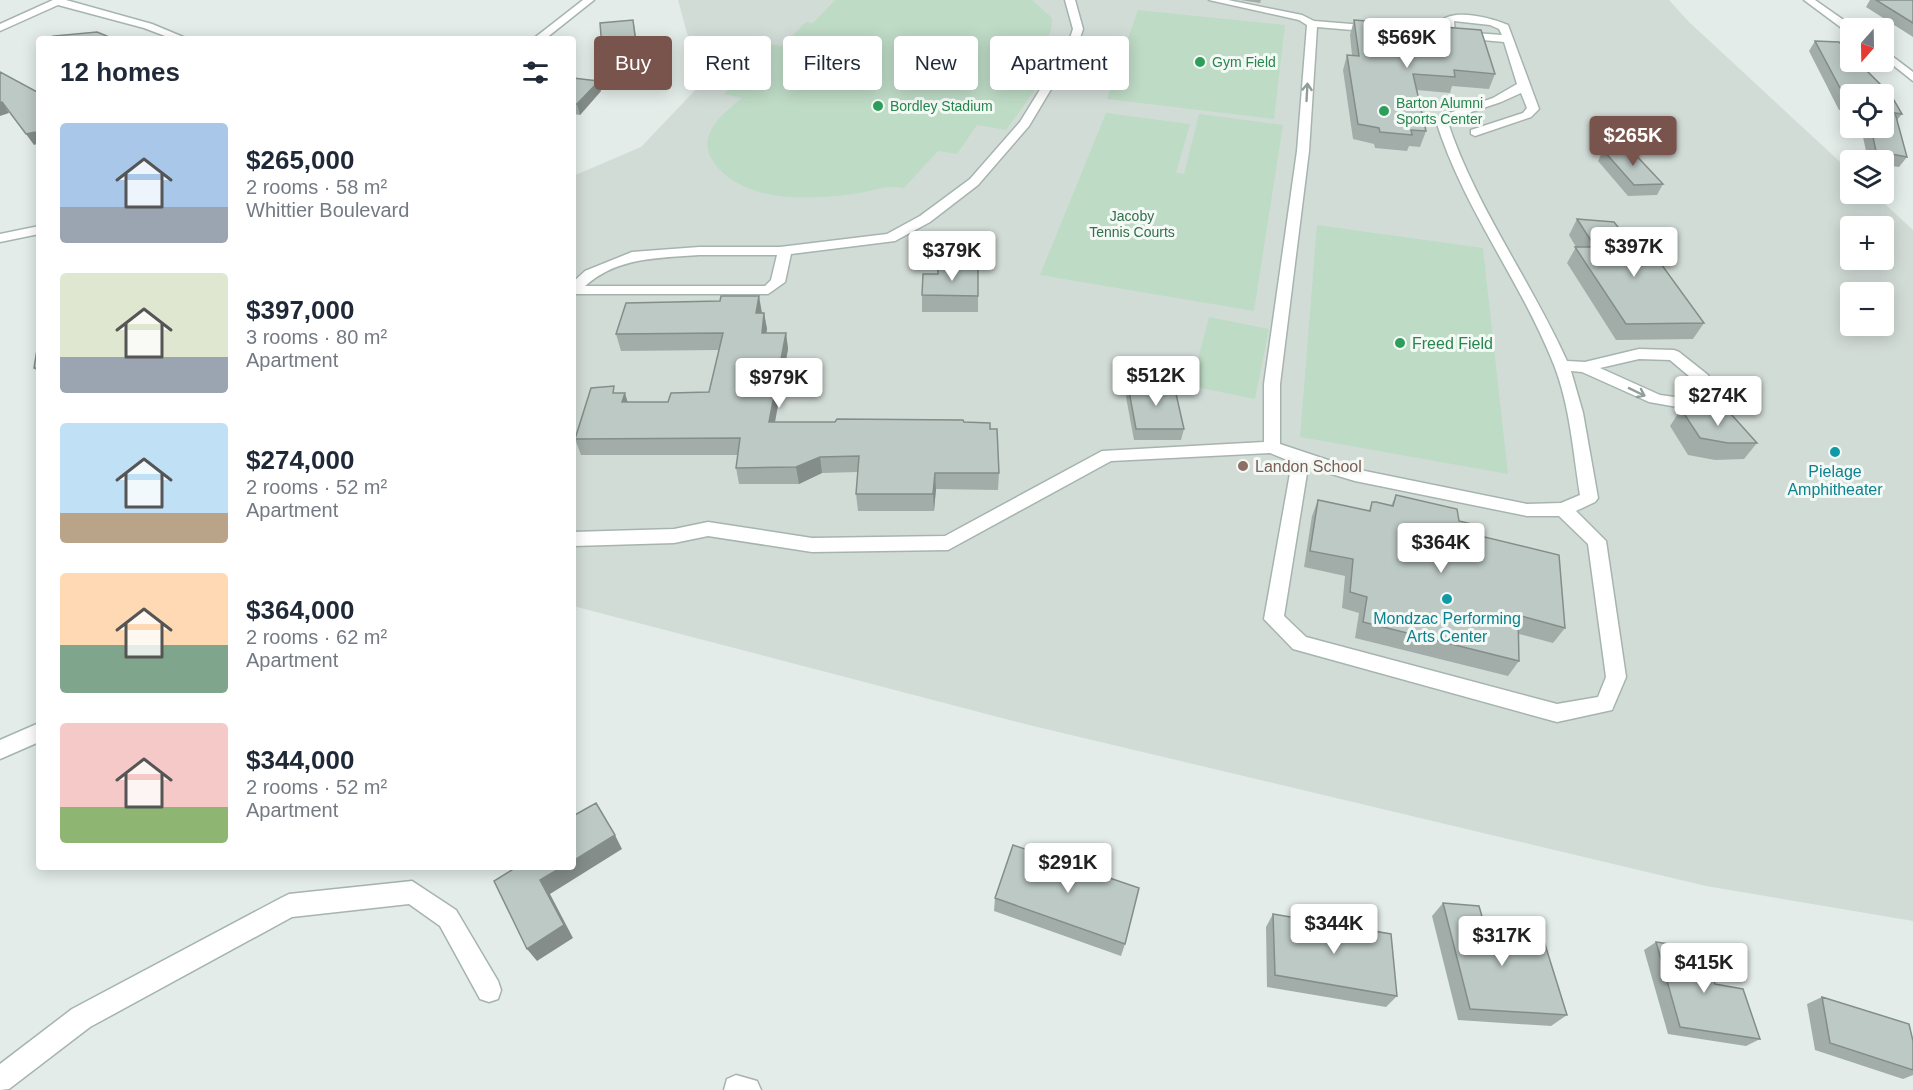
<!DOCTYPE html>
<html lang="en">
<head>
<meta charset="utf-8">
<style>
  :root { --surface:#fff; --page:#f2f2f3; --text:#1f2937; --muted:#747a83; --accent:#79544d }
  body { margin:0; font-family:Arial,sans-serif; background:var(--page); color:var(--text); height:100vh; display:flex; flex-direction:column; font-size:22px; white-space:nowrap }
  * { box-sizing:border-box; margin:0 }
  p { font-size:20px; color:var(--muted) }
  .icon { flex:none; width:33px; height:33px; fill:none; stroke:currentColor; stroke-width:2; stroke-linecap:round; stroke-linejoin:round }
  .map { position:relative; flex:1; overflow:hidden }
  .drawer { position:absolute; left:36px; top:36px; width:540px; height:834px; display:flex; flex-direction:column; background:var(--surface); border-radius:6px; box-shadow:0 3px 15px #0003 }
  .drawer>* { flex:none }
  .top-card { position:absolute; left:594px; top:36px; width:570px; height:54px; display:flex; gap:12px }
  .needle { width:39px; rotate:200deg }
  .tools { position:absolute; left:1840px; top:18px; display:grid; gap:12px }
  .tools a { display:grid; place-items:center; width:54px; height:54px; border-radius:6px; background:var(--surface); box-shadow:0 3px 15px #0003; font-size:30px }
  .price { position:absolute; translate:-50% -51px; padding:0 14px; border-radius:6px; background:#fff; color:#222; font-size:20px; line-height:39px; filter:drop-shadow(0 2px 3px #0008) }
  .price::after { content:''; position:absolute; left:50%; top:36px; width:18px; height:14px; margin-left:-9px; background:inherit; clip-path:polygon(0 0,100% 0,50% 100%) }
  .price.current { background:var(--accent); color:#fff }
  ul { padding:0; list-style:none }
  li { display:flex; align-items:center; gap:18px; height:150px; padding:0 24px }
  li span { display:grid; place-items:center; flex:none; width:168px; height:120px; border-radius:6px; color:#555 }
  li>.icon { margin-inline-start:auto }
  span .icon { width:72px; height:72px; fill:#fffc; stroke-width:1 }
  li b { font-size:26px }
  h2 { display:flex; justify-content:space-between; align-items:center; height:72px; padding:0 24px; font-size:26px }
  .tag { padding:0 21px; border-radius:6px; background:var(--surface); box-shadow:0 3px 15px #0003; font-size:21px; line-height:54px }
  .tag.current { background:var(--accent); color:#fff }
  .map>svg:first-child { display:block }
  .built { fill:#d2dcd7; fill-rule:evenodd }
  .green { fill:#bedbc6 }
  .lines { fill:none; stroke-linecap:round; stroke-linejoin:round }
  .minor-casing { stroke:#a6b4af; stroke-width:3 }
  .minor { fill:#fff; fill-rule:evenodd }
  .wall { fill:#a2ada9 }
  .shaded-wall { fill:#848d89 }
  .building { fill:#bcc9c4; stroke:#848d89; stroke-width:1.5 }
  .oneway { stroke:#929e9a }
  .leisure-dot { fill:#2e9e5b; stroke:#f4f9f6; stroke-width:2 }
  .culture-dot { fill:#0f9aa8; stroke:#f4f9f6; stroke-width:2 }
  .education-dot { fill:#8d6e63; stroke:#f4f9f6; stroke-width:2 }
  .labels { text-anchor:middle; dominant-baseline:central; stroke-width:6; stroke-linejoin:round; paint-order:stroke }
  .far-leisure-label { font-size:14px; fill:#27864d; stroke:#f4f9f6; text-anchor:start }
  .far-park-label { font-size:14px; fill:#326f4b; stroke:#f4f9f6 }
  .leisure-label { font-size:16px; fill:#27864d; stroke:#f4f9f6; text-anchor:start }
  .education-label { font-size:16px; fill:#785e54; stroke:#f4f9f6; text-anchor:start }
  .culture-label { font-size:16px; fill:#0d838f; stroke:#f4f9f6 }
</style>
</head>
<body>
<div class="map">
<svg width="1913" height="1090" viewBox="0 0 1913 1090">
  <rect width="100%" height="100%" fill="#e3ece8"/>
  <path class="built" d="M678 0H1669L1689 22 1851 172V194H1874L1913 230V921L1706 886 1029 725 573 606V176L641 147 701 84ZM1851 226H1884V260H1851ZM1851 292H1884V326H1851Z"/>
  <path class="green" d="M835 0H1032L1052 18C1054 45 1030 52 1017 71L1045 76 1006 130 977 125 957 154 938 151 904 188C887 185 876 190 860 193 813 200 739 205 711 158 697 133 726 111 742 98L724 94 750 69 743 68 769 44 782 46 806 22 813 23Z
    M1138 10 1285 25 1274 119 1107 99Z
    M1106 113 1190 124 1176 173 1184 174 1199 114 1283 125 1254 311 1040 275Z
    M1317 225 1483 248 1508 474 1300 437Z
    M1209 317 1269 329 1255 399 1191 386Z"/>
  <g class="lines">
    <defs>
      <path id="minor" d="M53 0H66L152 24 188 39H173L144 28 58 5 0 31V24Z
        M583 0H594L545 39H533Z
        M1065 0H1075L1083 29 1078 44 1029 126 978 185 930 222 895 241 791 254 785 282 768 294H573V282L585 271 632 252 699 247H780L887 234 920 216 970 179 1020 122 1068 44 1073 29ZM699 255H777L771 280 765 286H585C617 257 659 258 699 255Z
        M1209 0H1228L1302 15 1314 21 1376 26 1381 29 1376 32 1317 27 1309 151 1280 384V444L1355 469 1527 504 1561 503 1580 495C1573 451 1570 406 1554 365 1520 279 1463 209 1435 118L1493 98 1517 84 1504 42 1461 38 1456 35 1461 32 1502 35 1499 29 1490 25 1454 21 1455 34 1446 36 1442 20C1457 9 1491 18 1508 25L1539 109 1531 117 1475 136 1471 134V130L1523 113 1527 108 1521 93 1501 102 1447 120C1475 206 1530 279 1567 361L1585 362 1639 349 1674 350 1679 352 1708 375 1718 396 1706 410 1700 411 1649 402 1582 372 1571 371 1583 413 1598 498 1595 502 1576 511 1606 541 1626 677 1612 710 1557 722 1293 649 1264 619 1292 462 1270 453 1111 461 948 550 812 552 708 536 674 543 573 546V532L674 529 708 522 812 538 945 536 1102 451 1264 442V384L1297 151 1307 25 1299 20ZM1639 359 1670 360 1696 382 1702 395 1696 400 1660 395 1600 368ZM1308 467 1355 481 1527 516H1559L1588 544 1606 677 1598 697 1557 704 1306 637 1284 616Z
        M1804 0H1815L1855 28H1851V33L1847 32Z
        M1884 50 1913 72V81L1884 58Z
        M39 226V234L0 242V234Z
        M39 723V742L0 759V740Z
        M412 881 456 910 498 981 501 990 498 999 489 1002 480 999 440 926 409 904 292 917 90 1027 9 1089 0 1090V1064L72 1009 281 898 289 894Z
        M736 1075 757 1081 761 1090H724L727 1079Z"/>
    </defs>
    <use href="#minor" class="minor-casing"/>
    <use href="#minor" class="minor"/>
  </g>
  <path class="wall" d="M1240 0H1261L1260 3Z
    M1870 0H1913V37L1866 7Z
    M1354 20 1495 74 1489 89 1452 86 1450 93 1417 90 1426 131 1420 147 1409 146 1407 151 1375 148 1374 144 1353 139 1343 70 1347 55H1352L1350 35Z
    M1815 41 1839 42 1851 54V62H1858L1891 95 1902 114 1897 120 1907 157 1899 167 1884 165V160H1868L1861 128H1884V94H1851V111L1839 110 1809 51Z
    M573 78 601 91 580 115 573 114Z
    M1603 150 1663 184 1657 195 1628 196 1598 161Z
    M1577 219 1633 246 1704 323 1693 339 1616 340 1567 263 1576 247 1569 235Z
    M938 274 978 296V312H922V295Z
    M764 313 767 329 766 333H786L788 349 775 422H964L990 429 999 473 998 490 936 489 934 511H858L856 494 858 472 822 473 799 484H739L736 468 738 455H581L575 439 616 393 628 402H668L709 392 719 350 621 351 616 334Z
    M39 337V374L34 368Z
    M1128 386 1184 429 1181 440H1134L1126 397Z
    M1681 409 1757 443 1744 459 1715 460 1688 455 1670 426Z
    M1396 495 1459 521 1476 535 1565 628 1553 643 1519 634V661L1508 676 1355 638 1359 613 1342 608 1345 576 1304 567 1312 516 1318 500 1369 511 1372 502 1391 506Z
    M995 898 1125 944 1121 956 994 911Z
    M1443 903 1487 934 1567 1015 1551 1026 1458 1020 1432 916Z
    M1273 914 1397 996 1386 1007 1267 987 1266 927Z
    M1656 942 1715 984 1760 1039 1746 1046 1668 1034 1644 950Z
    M1822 997 1913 1041V1075L1903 1079 1815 1050 1807 1004Z"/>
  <path class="shaded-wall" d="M633 20 635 30 638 54 605 58 602 48Z
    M599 81 601 91 580 115 577 104Z
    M2 102 9 113 0 116V103Z
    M35 132 39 137V143L34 145 26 134Z
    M759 296 762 313H756Z
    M764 313 767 329 764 350 762 333Z
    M786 333 788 349 772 438 769 422Z
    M625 393 630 410 622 402Z
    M820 457 822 473 799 484 796 467Z
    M935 473 936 489 934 511 933 494Z
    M615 835 622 849 550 894 573 938 537 961 527 949 540 880 562 867H573V861Z"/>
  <path class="building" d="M1876 0H1913V23Z
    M633 20 636 44 602 48 600 23Z
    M1354 20 1481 30 1495 74 1454 70 1455 77 1413 74 1426 131 1411 130 1412 135 1380 132 1379 128 1358 124 1347 55 1359 56Z
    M97 32 114 39H59L54 36Z
    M1815 41 1839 42 1851 54V62H1858L1891 95 1902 114 1895 113 1907 157 1876 151 1871 128H1884V94H1851V100L1846 99Z
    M0 72 39 93V137L35 132 26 134 2 102 0 103Z
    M573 78 599 81 577 104H573Z
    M1603 150H1631L1663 184 1634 185Z
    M1577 219 1614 222 1633 246H1648L1704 323 1626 324 1575 247H1595Z
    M938 268H978V296L922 295 923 274H938Z
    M721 296H759L756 313H764L762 333H786L769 422H835L837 419 963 420 964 422 990 423V429H997L999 473H935L933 494H856L859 456 820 457 796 467 736 468 740 438 575 439 591 388 614 386 613 393H625L622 402H668L671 393 709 392 723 333 616 334 626 303 720 301Z
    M39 337V368H34Z
    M1174 385 1184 429H1136L1128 386Z
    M1681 409 1730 413 1757 443H1728L1700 438Z
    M1396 495 1457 509 1459 521 1476 525V535L1559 555 1565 628 1518 615 1519 661 1363 622 1367 597 1350 592 1353 559 1310 551 1318 500 1370 511 1372 502H1376L1393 506Z
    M596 803 615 835 573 861V816Z
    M1013 845 1139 888 1125 944 995 898Z
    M511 867H562L540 880 564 925 527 949 494 881 512 870Z
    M1443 903 1479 906 1487 934 1543 938 1567 1015 1470 1009Z
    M1273 914 1391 934 1397 996 1275 975Z
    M1656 942 1704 949 1715 984 1743 989 1760 1039 1680 1027Z
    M1822 997 1909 1024 1913 1041V1070L1830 1043Z"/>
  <defs><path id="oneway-shaft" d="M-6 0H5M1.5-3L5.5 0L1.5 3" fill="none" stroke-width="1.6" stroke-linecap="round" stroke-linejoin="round" transform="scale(1.5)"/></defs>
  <g class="oneway">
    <use href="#oneway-shaft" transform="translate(1307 92) rotate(-87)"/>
    <use href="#oneway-shaft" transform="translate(1637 392) rotate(26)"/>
  </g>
  <g class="leisure-dot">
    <circle cx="1200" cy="62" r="6"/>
    <circle cx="878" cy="106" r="6"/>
    <circle cx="1384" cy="111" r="6"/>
    <circle cx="1400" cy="343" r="6"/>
  </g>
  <g class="culture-dot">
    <circle cx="1835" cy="452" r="6"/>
    <circle cx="1447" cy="599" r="6"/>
  </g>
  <circle class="education-dot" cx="1243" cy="466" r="6"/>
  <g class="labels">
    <g class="far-leisure-label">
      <text x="1212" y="62">Gym Field</text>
      <text x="1396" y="103">Barton Alumni<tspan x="1396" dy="16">Sports Center</tspan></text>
      <text x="890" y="106">Bordley Stadium</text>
    </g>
    <g class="far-park-label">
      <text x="1132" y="216">Jacoby<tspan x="1132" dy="16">Tennis Courts</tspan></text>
    </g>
    <g class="leisure-label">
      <text x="1412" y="343">Freed Field</text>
    </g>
    <g class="education-label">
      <text x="1255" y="466">Landon School</text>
    </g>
    <g class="culture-label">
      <text x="1835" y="471">Pielage<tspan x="1835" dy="18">Amphitheater</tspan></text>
      <text x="1447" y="618">Mondzac Performing<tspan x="1447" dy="18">Arts Center</tspan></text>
    </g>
  </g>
</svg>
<div class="tools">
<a><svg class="needle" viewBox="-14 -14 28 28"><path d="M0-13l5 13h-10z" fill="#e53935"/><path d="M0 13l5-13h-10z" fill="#747a83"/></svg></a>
<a><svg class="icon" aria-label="locate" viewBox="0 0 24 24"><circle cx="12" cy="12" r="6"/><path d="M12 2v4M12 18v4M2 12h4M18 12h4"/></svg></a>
<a><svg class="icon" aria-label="layers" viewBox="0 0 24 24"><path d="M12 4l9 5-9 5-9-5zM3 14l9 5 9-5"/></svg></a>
<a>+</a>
<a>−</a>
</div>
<b class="price" style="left:1407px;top:69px">$569K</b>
<b class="price current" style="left:1633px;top:167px">$265K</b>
<b class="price" style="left:1634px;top:278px">$397K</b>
<b class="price" style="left:952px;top:282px">$379K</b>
<b class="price" style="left:1156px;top:407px">$512K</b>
<b class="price" style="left:779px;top:409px">$979K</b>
<b class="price" style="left:1718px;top:427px">$274K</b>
<b class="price" style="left:1441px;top:574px">$364K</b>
<b class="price" style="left:1068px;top:894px">$291K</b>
<b class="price" style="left:1334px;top:955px">$344K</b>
<b class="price" style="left:1502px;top:967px">$317K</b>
<b class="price" style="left:1704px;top:994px">$415K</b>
<div class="top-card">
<a class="tag current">Buy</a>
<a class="tag">Rent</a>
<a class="tag">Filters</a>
<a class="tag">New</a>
<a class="tag">Apartment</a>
</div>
<section class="drawer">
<h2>12 homes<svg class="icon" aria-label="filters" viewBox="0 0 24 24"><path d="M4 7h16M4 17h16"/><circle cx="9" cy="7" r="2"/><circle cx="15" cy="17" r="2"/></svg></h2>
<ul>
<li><span style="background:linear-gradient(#a9c7e8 70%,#9aa5b1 0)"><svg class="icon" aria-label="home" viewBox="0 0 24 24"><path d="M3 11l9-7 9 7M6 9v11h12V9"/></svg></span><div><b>$265,000</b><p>2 rooms · 58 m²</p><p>Whittier Boulevard</p></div></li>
<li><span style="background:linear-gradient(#dfe7d0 70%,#9aa5b1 0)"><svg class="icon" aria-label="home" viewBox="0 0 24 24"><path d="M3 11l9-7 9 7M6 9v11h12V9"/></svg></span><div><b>$397,000</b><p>3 rooms · 80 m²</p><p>Apartment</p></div></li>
<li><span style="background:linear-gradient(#bfe0f5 75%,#b9a48a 0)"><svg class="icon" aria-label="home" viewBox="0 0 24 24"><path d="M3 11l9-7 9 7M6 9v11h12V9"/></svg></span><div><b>$274,000</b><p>2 rooms · 52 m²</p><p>Apartment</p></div></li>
<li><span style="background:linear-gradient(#ffd9b3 60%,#7fa58c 0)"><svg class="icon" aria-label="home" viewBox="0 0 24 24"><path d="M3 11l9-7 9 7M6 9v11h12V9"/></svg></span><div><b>$364,000</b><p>2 rooms · 62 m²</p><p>Apartment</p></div></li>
<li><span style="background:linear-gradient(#f6c9c9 70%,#8fb573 0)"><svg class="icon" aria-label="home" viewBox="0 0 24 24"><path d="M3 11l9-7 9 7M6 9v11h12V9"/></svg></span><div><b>$344,000</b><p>2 rooms · 52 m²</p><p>Apartment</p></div></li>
</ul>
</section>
</div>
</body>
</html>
